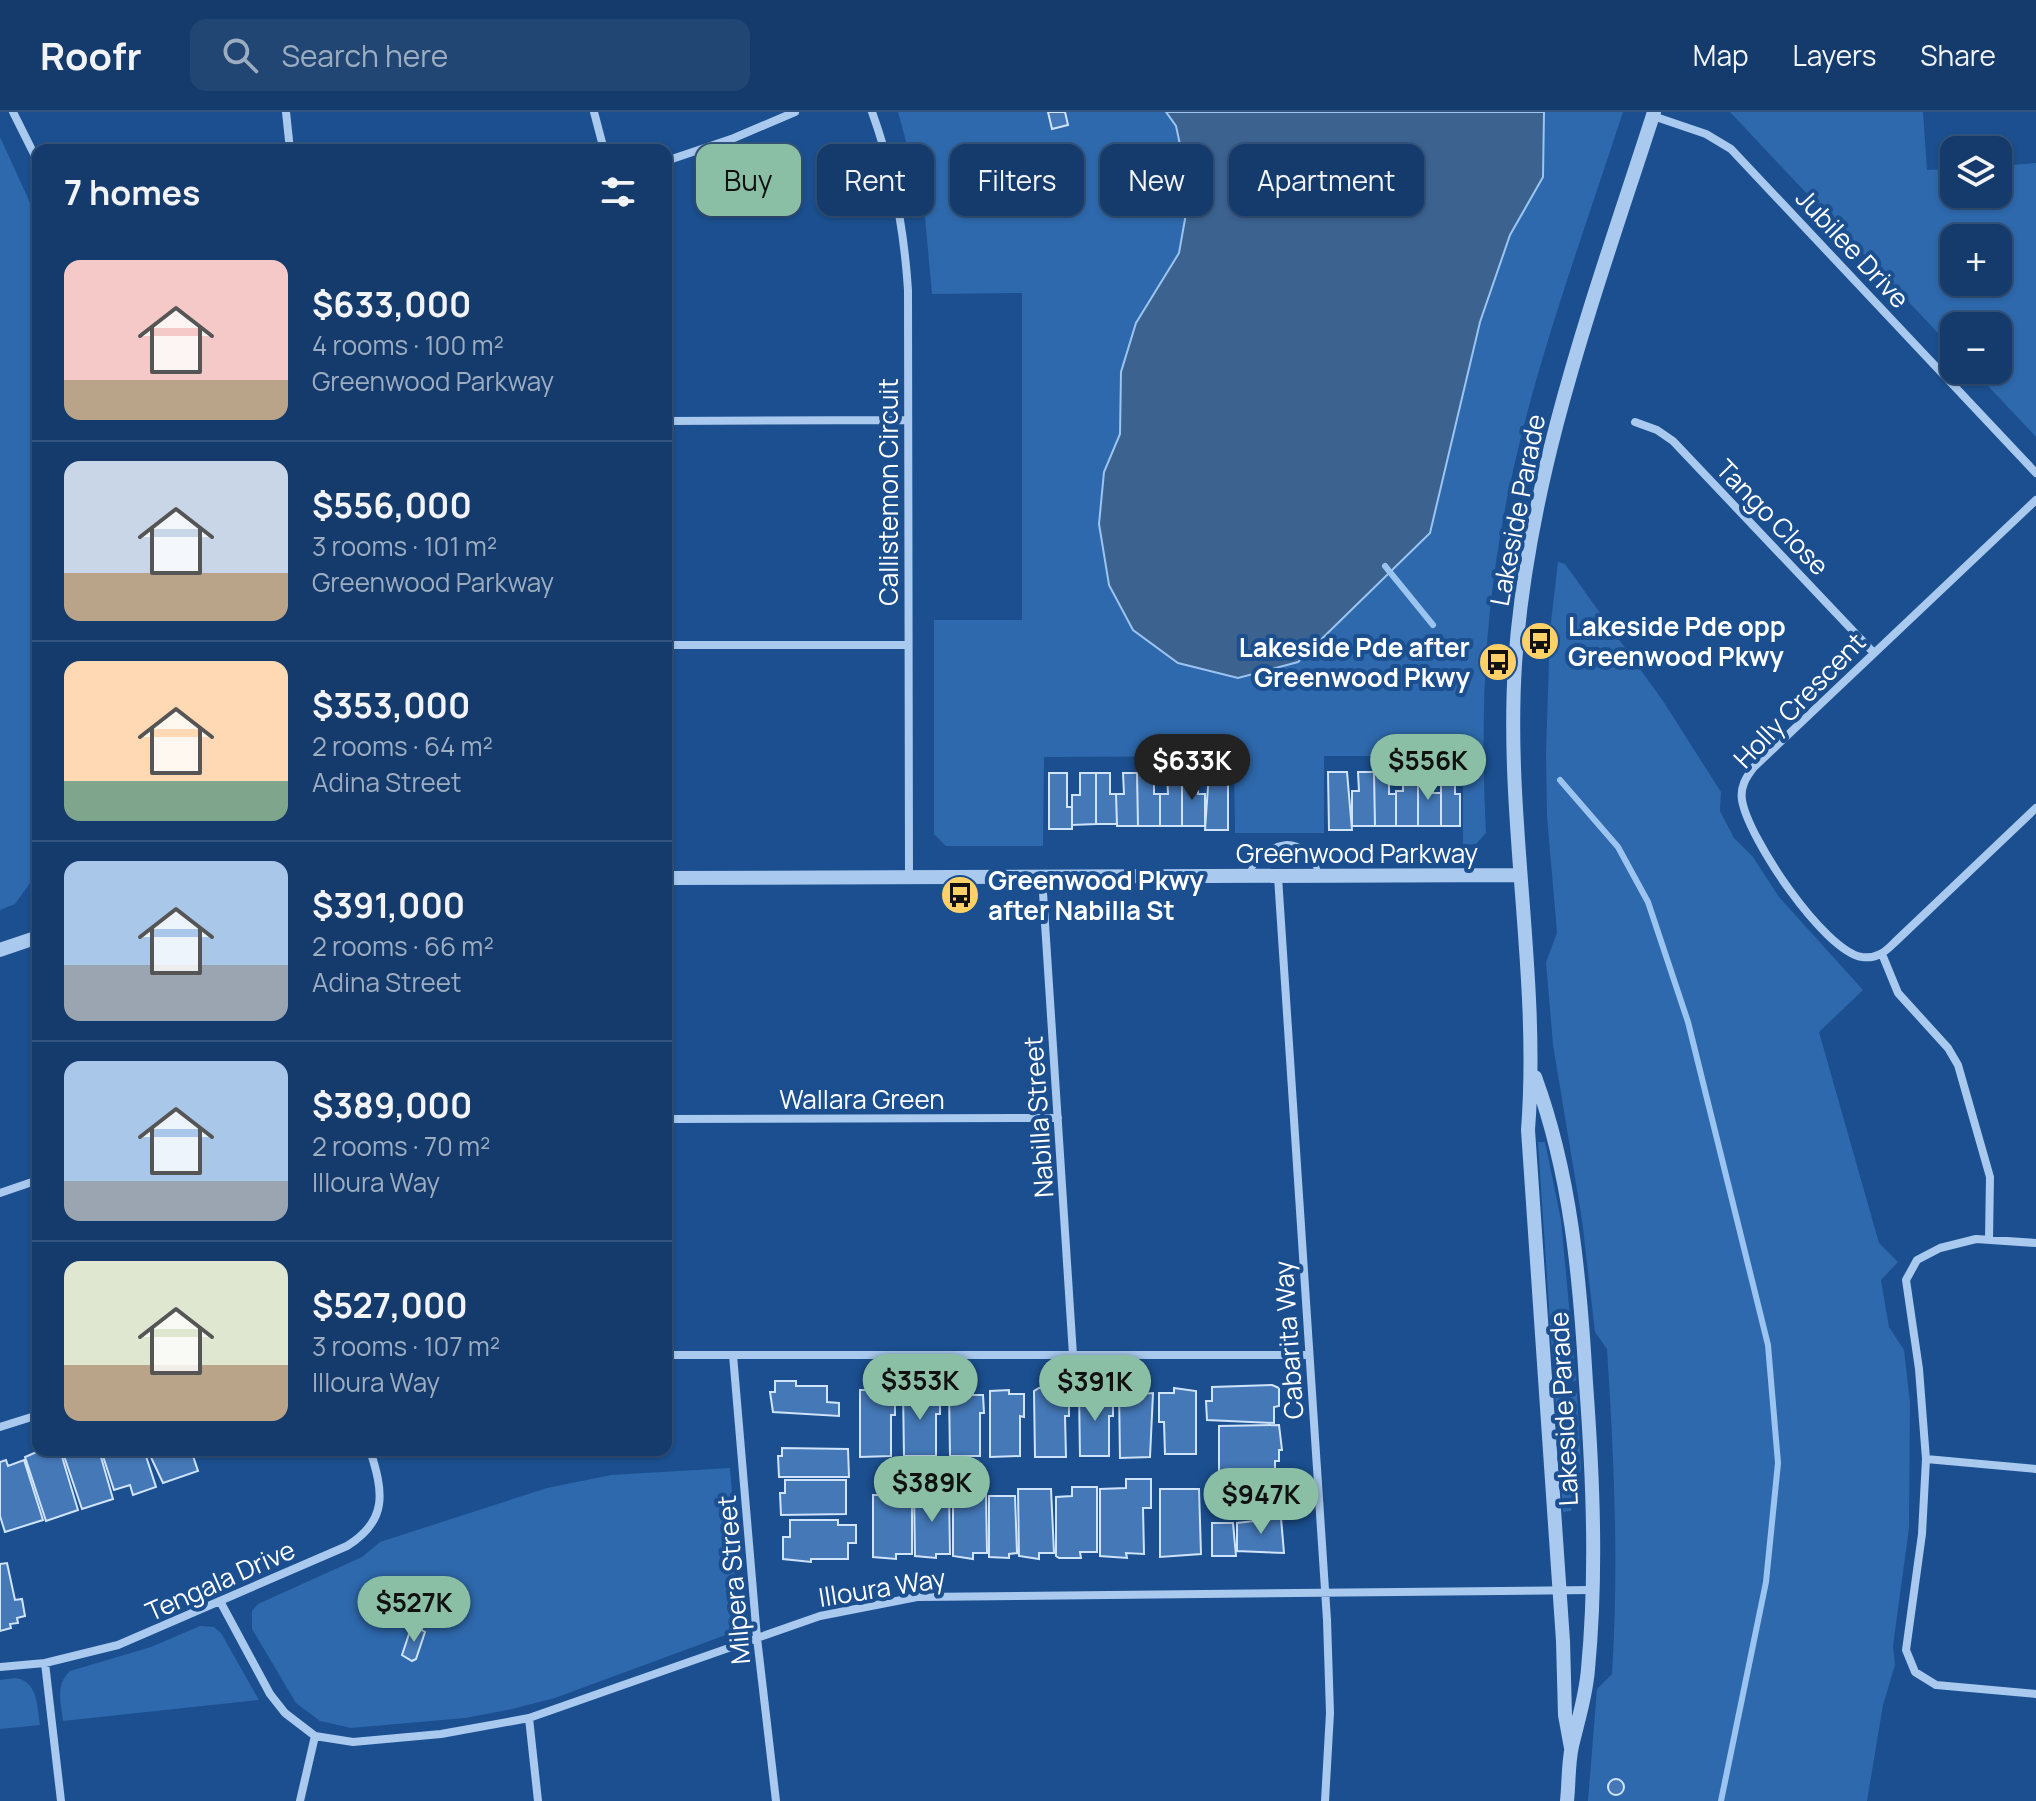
<!DOCTYPE html>
<html lang="en">
<head>
<meta charset="utf-8">
<style>
  :root { --surface:#143b6b; --page:#214673; --text:#f1f3f6; --muted:#9dadc1; --line:#33557e; --accent:#8abfa5 }
  body { margin:0; font-family:Manrope,sans-serif; background:var(--page); color:var(--text); height:100vh; display:flex; flex-direction:column; font-size:30px; white-space:nowrap }
  * { box-sizing:border-box; margin:0 }
  p { font-size:26px; color:var(--muted) }
  .icon { flex:none; width:44px; height:44px; fill:none; stroke:currentColor; stroke-width:2; stroke-linecap:round; stroke-linejoin:round }
  .map { position:relative; flex:1; overflow:hidden }
  .side { position:absolute; left:32px; top:32px; width:640px; height:1312px; display:flex; flex-direction:column; background:var(--surface); border-radius:16px; box-shadow:0 2px 6px #0004,0 0 0 2px var(--line) }
  .side>* { flex:none }
  .top-card { position:absolute; left:696px; top:32px; width:760px; height:72px; display:flex; gap:16px }
  .controls { position:absolute; left:1940px; top:24px; display:grid; gap:16px }
  .controls a { display:grid; place-items:center; width:72px; height:72px; border-radius:16px; background:var(--surface); box-shadow:0 2px 6px #0004,0 0 0 2px var(--line); font-size:40px }
  .price { position:absolute; translate:-50% -68px; padding:0 18px; border-radius:28px; background:var(--accent); color:#111; font-size:26px; line-height:52px; filter:drop-shadow(0 2px 4px #0008) }
  .price::after { content:''; position:absolute; left:50%; top:48px; width:24px; height:18px; margin-left:-12px; background:inherit; clip-path:polygon(0 0,100% 0,50% 100%) }
  .price.current { background:#222; color:#fff }
  ul { padding:0; list-style:none }
  li { display:flex; align-items:center; gap:24px; height:200px; padding:0 32px }
  li+li { border-top:2px solid var(--line) }
  li span { display:grid; place-items:center; flex:none; width:224px; height:160px; border-radius:16px; color:#555 }
  li>.icon { margin-inline-start:auto }
  span .icon { width:96px; height:96px; fill:#fffc; stroke-width:1 }
  li b { font-size:34px }
  h2 { display:flex; justify-content:space-between; align-items:center; height:96px; padding:0 32px; font-size:34px }
  .pill { padding:0 28px; border-radius:16px; background:var(--surface); box-shadow:0 2px 6px #0004,0 0 0 2px var(--line); font-size:28px; line-height:72px }
  .pill.current { background:var(--accent); color:#111 }
  header { display:flex; align-items:center; gap:48px; box-sizing:border-box; height:112px; padding:0 40px; background:var(--surface); border-bottom:2px solid var(--line) }
  header strong { font-size:38px }
  nav { display:flex; gap:44px; margin-inline-start:auto; font-size:28px }
  .search { width:560px; height:72px; background:var(--page); display:flex; align-items:center; gap:20px; box-sizing:border-box; padding:0 28px; border-radius:16px; color:var(--muted); font-size:30px }
  .map>svg:first-child { display:block }
  .green { fill:#2e69ad; fill-rule:evenodd }
  .water { fill:#3c6290; stroke:#9cc4f0; stroke-width:2 }
  .lines { fill:none; stroke-linecap:round; stroke-linejoin:round }
  .stream { stroke:#9cc4f0; stroke-width:6 }
  .building { fill:#4478b7; stroke:#cfe3fa; stroke-width:2 }
  .service { stroke:#a9c9ee; stroke-width:6 }
  .minor { stroke:#a9c9ee; stroke-width:8 }
  .tertiary { stroke:#a9c9ee; stroke-width:14 }
  .labels { text-anchor:middle; dominant-baseline:central; stroke-width:8; stroke-linejoin:round; paint-order:stroke }
  .street-label { font-size:26px; fill:#fff; stroke:#1b4f8f }
  .poi-label { font-size:26px; font-weight:bold; fill:#fff; stroke:#1b4f8f; text-anchor:start }
</style>
</head>
<body>
<header>
<strong>Roofr</strong>
<div class="search"><svg class="icon" aria-label="search" viewBox="0 0 24 24"><circle cx="10" cy="10" r="6"/><path d="M15 15l6 6"/></svg>Search here</div>
<nav><a>Map</a><a>Layers</a><a>Share</a></nav>
</header>
<div class="map">
<svg width="2036" height="1689" viewBox="0 0 2036 1689">
  <rect width="100%" height="100%" fill="#1b4f8f"/>
  <path class="green" d="M898 0H1623C1578 139 1524 280 1500 425 1483 524 1481 621 1486 721L1476 732 1463 733V644H1324V721H1235L1234 644 1044 645 1043 734H946L934 722V508H1022V181L932 182 924 95Z
    M1730 0H1923L1927 58 1954 57V82H1998V54L2036 51V325L1973 258H1998V214H1954V238ZM1954 126H1998V170H1954Z
    M0 25 38 108V760L15 792 0 798Z
    M1558 450 1565 452 1663 589 1721 680 1720 699 1734 726 1753 745 1779 785 1863 878 1819 920 1879 1131 1898 1150 1881 1168 1889 1215 1904 1238 1910 1291 1909 1416 1893 1534 1895 1553 1883 1593 1867 1689H1588L1597 1577 1612 1562C1619 1453 1614 1346 1607 1237L1595 1220 1582 1108 1553 933 1546 850 1557 821 1547 704 1546 641 1550 518Z
    M1538 1030H1545L1561 1108 1576 1269 1554 1270Z
    M1577 1281 1581 1356 1571 1399 1563 1400 1555 1282Z
    M730 1356 742 1504 739 1514 731 1521 555 1586 512 1597 465 1606 351 1616 320 1609 296 1591 252 1517V1499L258 1492 362 1445 380 1430 547 1376 611 1363Z
    M200 1514 214 1515 221 1521 259 1588 63 1609C61 1591 55 1573 70 1559L151 1535Z
    M15 1566C38 1569 37 1594 40 1613L0 1617V1568Z"/>
  <path class="water" d="M1166 0H1544L1543 65 1510 123 1480 210 1430 421 1298 550 1238 566 1178 551 1133 518 1109 473 1099 412 1104 360 1120 322 1121 260 1136 211 1179 141 1190 79 1176 14Z"/>
  <g class="lines">
    <path class="stream" d="M1385 454 1433 513
      M1560 668 1618 735 1648 790 1688 910 1768 1233 1778 1351 1766 1470 1721 1689"/>
  </g>
  <path class="building" d="M1048 0H1065L1068 13 1052 17Z
    M1209 660H1228V718H1205Z
    M1328 660H1347L1352 718H1329Z
    M1358 660H1374L1375 714H1352V679H1359Z
    M1374 660H1389V682H1396V714H1375Z
    M1403 660H1418V714H1396V679H1403Z
    M1418 660H1433V681H1441V714H1418Z
    M1049 661H1067V695H1072V717H1049Z
    M1080 661H1096V712L1072 713V683H1080Z
    M1096 661H1110V682H1116L1117 712H1096Z
    M1123 661H1137L1138 714H1117L1116 682H1124Z
    M1137 661H1154V682H1160V714H1138Z
    M1167 661H1182V714H1160V682H1168Z
    M1182 661H1198V682H1205V714H1182Z
    M1441 661H1455V682H1460V714H1441Z
    M775 1269H796V1274H827V1290L839 1291V1304L773 1300 770 1280H775Z
    M1272 1273 1279 1276V1294L1274 1295V1311L1207 1308 1206 1289H1212V1275Z
    M915 1274H923V1281H940V1302H936V1344H904L903 1278H915Z
    M870 1275H878L879 1282 895 1281V1303H891V1344L860 1345V1278H870Z
    M1129 1275H1140V1282L1153 1281 1150 1345 1120 1346 1119 1278H1129Z
    M953 1276H969V1283H983L984 1301H980V1344H950L949 1278Z
    M1039 1276H1053V1283H1069V1304H1065L1066 1345H1035L1034 1279Z
    M1097 1276 1098 1282H1113V1304H1109V1344H1080L1079 1279Z
    M1174 1276 1196 1279V1342H1165L1164 1310H1159V1281H1174Z
    M1009 1278V1282H1024V1305L1020 1304V1344L990 1345V1279Z
    M1279 1313 1282 1338H1279V1349H1275V1366H1254V1357L1219 1359V1314Z
    M782 1336 848 1337 849 1365H779L778 1344H782Z
    M41 1338H46L47 1341 60 1338 78 1398 46 1409 25 1345Z
    M62 1338H99L113 1387 82 1397Z
    M101 1338H144L156 1375 133 1383 130 1373 114 1378Z
    M191 1338 198 1359 163 1371 148 1339Z
    M6 1348 8 1354 24 1348 43 1408 5 1420 0 1404V1350Z
    M1126 1367H1151V1396H1143L1144 1442 1126 1441 1127 1446 1100 1444V1377L1126 1376Z
    M785 1368H846V1402L781 1403 780 1381H785Z
    M1215 1368H1283L1285 1390H1280V1404L1215 1402Z
    M1072 1375H1097V1440H1080L1081 1446H1059L1056 1444V1385L1072 1384Z
    M1018 1377H1051L1054 1441H1039V1447L1019 1444Z
    M1160 1377H1199L1201 1442 1160 1445Z
    M914 1380H949L950 1442H936V1446L915 1444Z
    M953 1380H986L987 1441H973V1447L953 1444Z
    M873 1383H912V1442H896V1447L873 1445Z
    M989 1384H1015L1017 1441 1009 1442V1446L989 1445Z
    M1281 1406 1284 1441 1237 1439V1411Z
    M790 1408H838V1413H856V1431H848V1447H811V1450L783 1447V1425H790Z
    M1212 1411H1233L1236 1444H1212Z
    M7 1451 15 1488 22 1487 25 1504 17 1506 18 1511 10 1512 11 1516 0 1519V1452Z
    M415 1514 425 1520 416 1547 412 1549 402 1543 411 1516Z
    M1608 1675a8 8 0 1 1 16 0a8 8 0 1 1-16 0Z"/>
  <g class="lines">
    <path class="service" d="M1248 763C1267 726 1304 718 1319 762"/>
    <path class="minor" d="M13 0 38 50
      M286 0 290 38
      M594 0 604 38
      M872 0C893 58 904 116 908 178L909 765
      M1653 4 1706 22 1731 37 2036 361
      M666 49 734 26 795 0
      M666 309 908 308
      M1635 310 1657 318 1673 329 1873 540
      M2036 388 1754 655C1746 665 1740 675 1742 688 1748 726 1824 839 1862 845 1877 847 1885 840 1894 831L2036 696
      M666 533H908
      M1042 765 1073 1243
      M1278 765 1327 1508 1330 1601 1325 1689
      M1882 842 1898 881 1948 936 1958 953 1990 1065 1989 1127
      M666 1007 1058 1006
      M0 1081 38 1068
      M2036 1131 1976 1127 1940 1136 1917 1148 1906 1168 1919 1257 1926 1347 1922 1422 1906 1538 1915 1560 1936 1573 2036 1582
      M666 1243H1309
      M733 1243 757 1526 776 1689
      M0 1315 38 1303
      M1926 1347 2036 1357
      M221 1491 270 1582 285 1601 315 1624 353 1630 441 1622 529 1606 820 1504 917 1485 1592 1478
      M45 1551 61 1689
      M0 1555 45 1551 118 1533 347 1434C389 1408 383 1379 370 1338
      M529 1606 538 1689
      M300 1689 315 1624"/>
    <path class="tertiary" d="M666 766 1520 763
      M0 838 38 825
      M1535 965C1571 1063 1580 1168 1586 1271 1593 1366 1597 1462 1588 1557 1586 1584 1578 1608 1572 1634 1568 1652 1569 1671 1567 1689
      M1571 1636 1565 1603 1563 1529 1528 1018C1540 863 1505 707 1515 552 1528 361 1596 180 1654 0"/>
  </g>
  <defs>
    <symbol id="bus-disc" viewBox="-11 -11 22 22"><circle r="9.5" fill="#ffd166" stroke="#1b4f8f"/><path d="M-5-6H5V4H4V6H2V4H-2V6H-4V4H-5ZM-3.5-4V0h7V-4ZM-3.5 1.2v1.5H-2V1.2ZM2 1.2v1.5H3.5V1.2Z" fill="#111"/></symbol>
  </defs>
  <g fill-rule="evenodd">
    <use href="#bus-disc" x="1518" y="507" width="44" height="44"/>
    <use href="#bus-disc" x="1476" y="528" width="44" height="44"/>
    <use href="#bus-disc" x="938" y="761" width="44" height="44"/>
  </g>
  <g class="labels">
    <g class="street-label">
      <text transform="translate(1853 136) rotate(47)">Jubilee Drive</text>
      <text transform="translate(888 380) rotate(-90)">Callistemon Circuit</text>
      <text transform="translate(1517 398) rotate(-79)">Lakeside Parade</text>
      <text transform="translate(1773 405) rotate(46)">Tango Close</text>
      <text transform="translate(1799 588) rotate(-46)">Holly Crescent</text>
      <text x="1357" y="741">Greenwood Parkway</text>
      <text x="862" y="987">Wallara Green</text>
      <text transform="translate(1038 1005) rotate(-94)">Nabilla Street</text>
      <text transform="translate(1288 1228) rotate(-94)">Cabarita Way</text>
      <text transform="translate(1563 1297) rotate(-93)">Lakeside Parade</text>
      <text transform="translate(220 1468) rotate(-24)">Tengala Drive</text>
      <text transform="translate(733 1468) rotate(-95)">Milpera Street</text>
      <text transform="translate(882 1475) rotate(-9)">Illoura Way</text>
    </g>
    <g class="poi-label">
      <text x="1568" y="514">Lakeside Pde opp<tspan x="1568" dy="30">Greenwood Pkwy</tspan></text>
      <text x="1470" y="535" text-anchor="end">Lakeside Pde after<tspan x="1470" dy="30">Greenwood Pkwy</tspan></text>
      <text x="988" y="768">Greenwood Pkwy<tspan x="988" dy="30">after Nabilla St</tspan></text>
    </g>
  </g>
</svg>
<div class="controls">
<a><svg class="icon" aria-label="layers" viewBox="0 0 24 24"><path d="M12 4l9 5-9 5-9-5zM3 14l9 5 9-5"/></svg></a>
<a>+</a>
<a>−</a>
</div>
<b class="price current" style="left:1192px;top:690px">$633K</b>
<b class="price" style="left:1428px;top:690px">$556K</b>
<b class="price" style="left:920px;top:1310px">$353K</b>
<b class="price" style="left:1095px;top:1311px">$391K</b>
<b class="price" style="left:932px;top:1412px">$389K</b>
<b class="price" style="left:1261px;top:1424px">$947K</b>
<b class="price" style="left:414px;top:1532px">$527K</b>
<div class="top-card">
<a class="pill current">Buy</a>
<a class="pill">Rent</a>
<a class="pill">Filters</a>
<a class="pill">New</a>
<a class="pill">Apartment</a>
</div>
<section class="side">
<h2>7 homes<svg class="icon" aria-label="filters" viewBox="0 0 24 24"><path d="M4 7h16M4 17h16"/><circle cx="9" cy="7" r="2"/><circle cx="15" cy="17" r="2"/></svg></h2>
<ul>
<li><span style="background:linear-gradient(#f6c9c9 75%,#b9a48a 0)"><svg class="icon" aria-label="home" viewBox="0 0 24 24"><path d="M3 11l9-7 9 7M6 9v11h12V9"/></svg></span><div><b>$633,000</b><p>4 rooms · 100 m²</p><p>Greenwood Parkway</p></div></li>
<li><span style="background:linear-gradient(#c9d6e8 70%,#b9a48a 0)"><svg class="icon" aria-label="home" viewBox="0 0 24 24"><path d="M3 11l9-7 9 7M6 9v11h12V9"/></svg></span><div><b>$556,000</b><p>3 rooms · 101 m²</p><p>Greenwood Parkway</p></div></li>
<li><span style="background:linear-gradient(#ffd9b3 75%,#7fa58c 0)"><svg class="icon" aria-label="home" viewBox="0 0 24 24"><path d="M3 11l9-7 9 7M6 9v11h12V9"/></svg></span><div><b>$353,000</b><p>2 rooms · 64 m²</p><p>Adina Street</p></div></li>
<li><span style="background:linear-gradient(#a9c7e8 65%,#9aa5b1 0)"><svg class="icon" aria-label="home" viewBox="0 0 24 24"><path d="M3 11l9-7 9 7M6 9v11h12V9"/></svg></span><div><b>$391,000</b><p>2 rooms · 66 m²</p><p>Adina Street</p></div></li>
<li><span style="background:linear-gradient(#a9c7e8 75%,#9aa5b1 0)"><svg class="icon" aria-label="home" viewBox="0 0 24 24"><path d="M3 11l9-7 9 7M6 9v11h12V9"/></svg></span><div><b>$389,000</b><p>2 rooms · 70 m²</p><p>Illoura Way</p></div></li>
<li><span style="background:linear-gradient(#dfe7d0 65%,#b9a48a 0)"><svg class="icon" aria-label="home" viewBox="0 0 24 24"><path d="M3 11l9-7 9 7M6 9v11h12V9"/></svg></span><div><b>$527,000</b><p>3 rooms · 107 m²</p><p>Illoura Way</p></div></li>
</ul>
</section>
</div>
</body>
</html>
